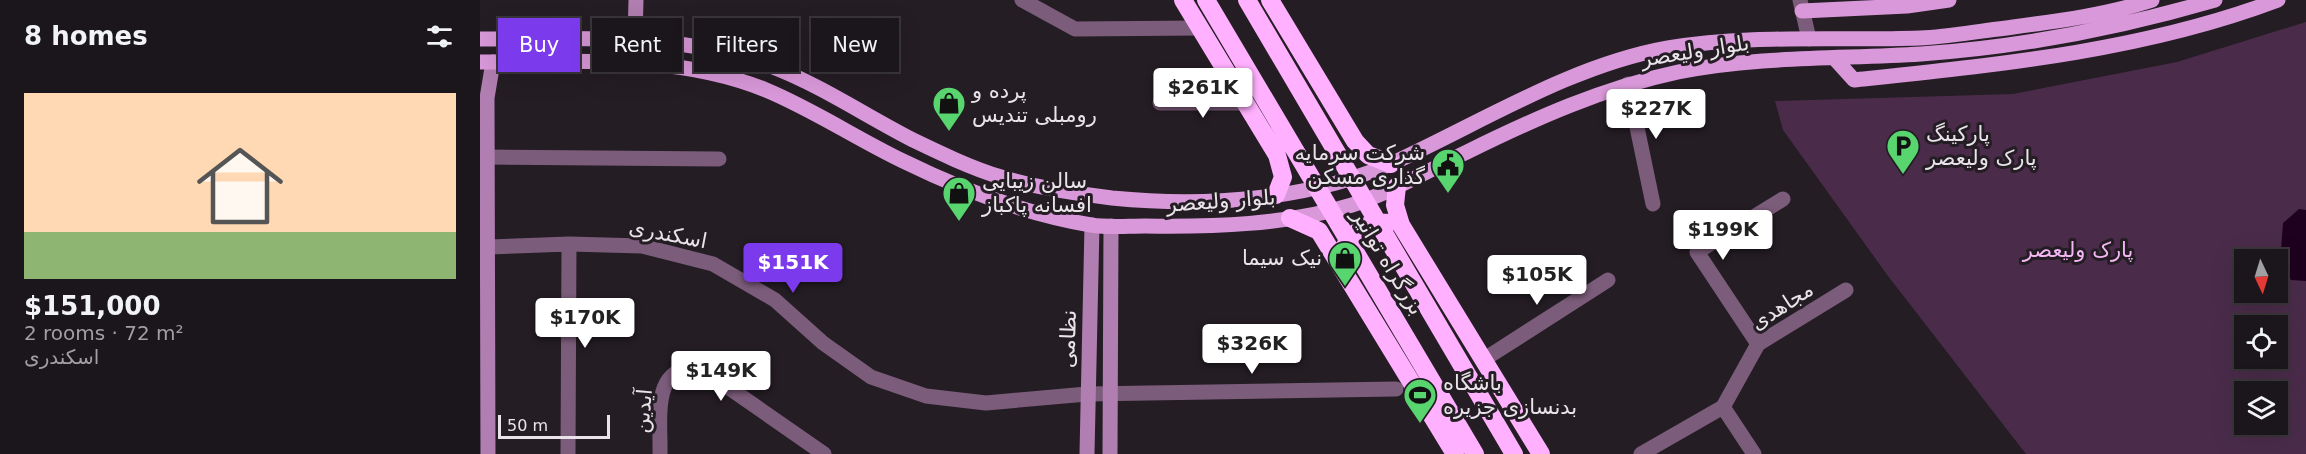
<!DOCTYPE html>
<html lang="en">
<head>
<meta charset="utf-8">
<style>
  :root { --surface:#1b161b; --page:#241f24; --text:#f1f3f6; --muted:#a09fa3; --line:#39353a; --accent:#7c3aed }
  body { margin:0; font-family:"DejaVu Sans",Vazirmatn,sans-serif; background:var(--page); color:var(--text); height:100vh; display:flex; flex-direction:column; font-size:22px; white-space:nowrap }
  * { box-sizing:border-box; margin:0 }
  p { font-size:20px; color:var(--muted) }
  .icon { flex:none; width:33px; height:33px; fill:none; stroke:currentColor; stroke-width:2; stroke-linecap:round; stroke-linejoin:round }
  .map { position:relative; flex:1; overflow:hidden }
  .sheet { display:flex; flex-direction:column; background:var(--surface); width:480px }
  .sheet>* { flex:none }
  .guide { position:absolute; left:18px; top:18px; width:570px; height:54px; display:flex; gap:12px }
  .needle { width:39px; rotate:176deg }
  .controls { position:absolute; left:1754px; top:249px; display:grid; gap:12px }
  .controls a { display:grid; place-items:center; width:54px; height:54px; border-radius:0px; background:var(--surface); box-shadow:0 6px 24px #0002,0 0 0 2px var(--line); font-size:30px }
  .scale { position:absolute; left:18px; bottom:15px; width:112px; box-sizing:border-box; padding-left:6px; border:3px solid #e9e4e9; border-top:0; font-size:16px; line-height:21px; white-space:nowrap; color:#e9e4e9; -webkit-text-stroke:4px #241d24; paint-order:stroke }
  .price { position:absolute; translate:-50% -51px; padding:0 14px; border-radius:6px; background:#fff; color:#222; font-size:20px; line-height:39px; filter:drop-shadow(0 2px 3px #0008) }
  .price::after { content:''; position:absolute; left:50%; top:36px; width:18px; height:14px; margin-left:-9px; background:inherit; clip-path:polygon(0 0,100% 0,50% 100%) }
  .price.current { background:var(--accent); color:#fff }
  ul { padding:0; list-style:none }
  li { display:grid; align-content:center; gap:12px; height:318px; padding:0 24px }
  li span { display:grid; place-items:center; height:186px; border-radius:0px; color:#555 }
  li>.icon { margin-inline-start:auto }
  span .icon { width:108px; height:108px; fill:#fffc; stroke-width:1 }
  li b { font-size:26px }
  h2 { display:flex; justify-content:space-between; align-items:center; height:72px; padding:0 24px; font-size:26px }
  .pill { padding:0 21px; border-radius:0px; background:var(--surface); box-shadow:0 6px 24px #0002,0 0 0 2px var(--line); font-size:21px; line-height:54px }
  .pill.current { background:var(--accent); color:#fff }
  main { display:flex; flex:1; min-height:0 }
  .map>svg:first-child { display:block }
  .green { fill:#4a2c4a; fill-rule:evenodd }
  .water { fill:#1e001f }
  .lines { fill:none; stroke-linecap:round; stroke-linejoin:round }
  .street { stroke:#7c5c7b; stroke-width:15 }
  .secondary { stroke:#b07eb0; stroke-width:15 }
  .primary { stroke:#d998d9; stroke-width:15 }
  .highway { stroke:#ffb0fe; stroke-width:18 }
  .labels { text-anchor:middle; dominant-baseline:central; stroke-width:6; stroke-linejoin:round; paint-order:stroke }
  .street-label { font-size:21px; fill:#e9e4e9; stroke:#241d24 }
  .poi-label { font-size:21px; fill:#e9e4e9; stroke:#241d24; text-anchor:start }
  .park-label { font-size:21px; fill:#f4b7f3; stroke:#241d24 }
</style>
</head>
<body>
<main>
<section class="sheet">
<h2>8 homes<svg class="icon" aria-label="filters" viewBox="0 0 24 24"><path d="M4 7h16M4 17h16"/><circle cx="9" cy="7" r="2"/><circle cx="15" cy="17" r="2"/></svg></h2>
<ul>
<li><span style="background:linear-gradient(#ffd9b3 75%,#8fb573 0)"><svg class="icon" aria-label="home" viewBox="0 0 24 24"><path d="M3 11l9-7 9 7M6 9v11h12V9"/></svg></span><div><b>$151,000</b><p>2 rooms · 72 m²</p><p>اسکندری</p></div></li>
</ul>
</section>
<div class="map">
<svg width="1826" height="454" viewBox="0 0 1826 454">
  <rect width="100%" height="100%" fill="#241d24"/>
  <path class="green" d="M1826 22V454H1546L1408 276 1303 130 1295 101 1533 94 1697 62ZM1764 260H1797V292H1764ZM1764 326H1797V358H1764ZM1764 392H1797V424H1764Z"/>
  <path class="water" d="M1819 209 1826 210V281L1811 280 1800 263 1803 223Z"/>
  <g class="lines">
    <path class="street" d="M542 0 595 29 720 28
      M1320 0 1329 39
      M1148 84 1173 204
      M680 103H765
      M7 157 239 159
      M8 247 89 244 162 246 233 264 295 300 343 343 391 377 446 396 506 403 607 394 916 389
      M1278 344 1217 252 1303 199
      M1003 360 1128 280
      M1243 407 1274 454
      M88 454 89 244
      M180 454C181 419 170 362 222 369L344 454
      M1161 454 1243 407 1278 344 1366 290"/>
    <path class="secondary" d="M155 38 156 0
      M8 454 7 98 13 62
      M607 454 612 225
      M630 454 631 226"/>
    <path class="primary" d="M1322 11 1427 6 1469 0
      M0 39C98 39 199 31 293 67 342 86 386 116 433 140 460 153 491 168 521 177 552 187 600 194 632 198 725 207 828 201 915 162 1002 122 1092 65 1188 48 1271 34 1357 41 1440 38 1466 37 1493 32 1518 29 1570 22 1623 16 1672 0
      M1355 59 1374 80C1517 65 1663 51 1798 0
      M0 62C95 62 196 53 286 90 334 110 377 139 423 161 482 190 546 214 611 225 629 228 647 226 665 226 733 227 806 225 872 205 912 192 949 170 987 152 1056 118 1123 88 1198 72 1277 56 1361 59 1441 54 1541 47 1639 28 1735 0"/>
    <path class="highway" d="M703 0 797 155 803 177 796 195
      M726 0 995 454
      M767 0 1034 454
      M790 0 875 141 888 155 911 164
      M917 186 915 205 921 225 1061 454
      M810 218 839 231 975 454
      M863 250C870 233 889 220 908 223"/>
  </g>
  <defs>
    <symbol id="shop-pin" viewBox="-11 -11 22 30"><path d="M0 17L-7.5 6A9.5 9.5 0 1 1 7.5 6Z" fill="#59d56f" stroke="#241d24"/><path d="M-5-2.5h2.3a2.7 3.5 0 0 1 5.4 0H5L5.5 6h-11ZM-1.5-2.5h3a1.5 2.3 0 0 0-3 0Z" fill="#111"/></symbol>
    <symbol id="parking-pin" viewBox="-11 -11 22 30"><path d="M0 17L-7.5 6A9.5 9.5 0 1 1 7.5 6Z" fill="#59d56f" stroke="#241d24"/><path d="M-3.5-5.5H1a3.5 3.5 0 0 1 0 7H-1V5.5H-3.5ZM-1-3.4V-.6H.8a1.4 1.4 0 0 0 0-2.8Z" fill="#111"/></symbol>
    <symbol id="civic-pin" viewBox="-11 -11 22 30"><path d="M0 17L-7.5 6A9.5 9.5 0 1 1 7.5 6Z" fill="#59d56f" stroke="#241d24"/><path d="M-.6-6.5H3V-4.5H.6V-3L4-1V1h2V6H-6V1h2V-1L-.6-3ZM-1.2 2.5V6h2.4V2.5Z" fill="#111"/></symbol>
    <symbol id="stadium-pin" viewBox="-11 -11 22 30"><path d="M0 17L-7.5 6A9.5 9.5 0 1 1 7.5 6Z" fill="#59d56f" stroke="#241d24"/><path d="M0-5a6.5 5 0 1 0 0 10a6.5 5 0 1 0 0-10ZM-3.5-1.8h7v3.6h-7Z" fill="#111"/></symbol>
  </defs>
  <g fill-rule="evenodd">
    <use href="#shop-pin" x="450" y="84" width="38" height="52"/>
    <use href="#parking-pin" x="1404" y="127" width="38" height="52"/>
    <use href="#civic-pin" x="949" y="146" width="38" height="52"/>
    <use href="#shop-pin" x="460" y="174" width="38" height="52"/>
    <use href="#shop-pin" x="846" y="239" width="38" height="52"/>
    <use href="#stadium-pin" x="921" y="376" width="38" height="52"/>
  </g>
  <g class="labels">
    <g class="street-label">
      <text transform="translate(1215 51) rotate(-9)">بلوار ولیعصر</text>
      <text transform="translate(741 201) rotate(-4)">بلوار ولیعصر</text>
      <text transform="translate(188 234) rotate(11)">اسکندری</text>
      <text transform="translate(908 262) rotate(59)">بزرگراه توانیر</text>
      <text transform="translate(1302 306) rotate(-33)">مجاهدی</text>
      <text transform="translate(588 339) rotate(-88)">نظامی</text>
      <text transform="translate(163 411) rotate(-85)">آیدین</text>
    </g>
    <g class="poi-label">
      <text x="492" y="91">پرده و<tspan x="492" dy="24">رومبلی تندیس</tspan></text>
      <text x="1446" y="134">پارکینگ<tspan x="1446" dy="24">پارک ولیعصر</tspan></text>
      <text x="945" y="153" text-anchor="end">شرکت سرمایه<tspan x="945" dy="24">گذاری مسکن</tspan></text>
      <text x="502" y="181">سالن زیبایی<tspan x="502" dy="24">افسانه پاکباز</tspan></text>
      <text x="842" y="258" text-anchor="end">نیک سیما</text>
      <text x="963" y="383">باشگاه<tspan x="963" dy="24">بدنسازی جزیره</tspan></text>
    </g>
    <g class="park-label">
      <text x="1598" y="250">پارک ولیعصر</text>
    </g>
  </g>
</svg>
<div class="controls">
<a><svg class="needle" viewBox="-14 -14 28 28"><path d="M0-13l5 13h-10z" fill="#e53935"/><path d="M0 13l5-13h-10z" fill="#a09fa3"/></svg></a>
<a><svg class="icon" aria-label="locate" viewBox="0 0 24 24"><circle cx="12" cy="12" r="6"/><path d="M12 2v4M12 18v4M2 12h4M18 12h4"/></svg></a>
<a><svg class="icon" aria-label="layers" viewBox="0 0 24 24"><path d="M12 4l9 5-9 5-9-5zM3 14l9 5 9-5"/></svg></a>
</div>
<div class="scale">50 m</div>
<b class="price" style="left:723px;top:119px">$261K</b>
<b class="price" style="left:1176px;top:140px">$227K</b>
<b class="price" style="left:1243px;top:261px">$199K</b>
<b class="price current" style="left:313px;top:294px">$151K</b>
<b class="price" style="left:1057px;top:306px">$105K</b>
<b class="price" style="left:105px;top:349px">$170K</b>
<b class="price" style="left:772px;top:375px">$326K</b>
<b class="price" style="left:241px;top:402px">$149K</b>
<div class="guide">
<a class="pill current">Buy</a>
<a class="pill">Rent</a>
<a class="pill">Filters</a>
<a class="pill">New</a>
</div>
</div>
</main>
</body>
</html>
